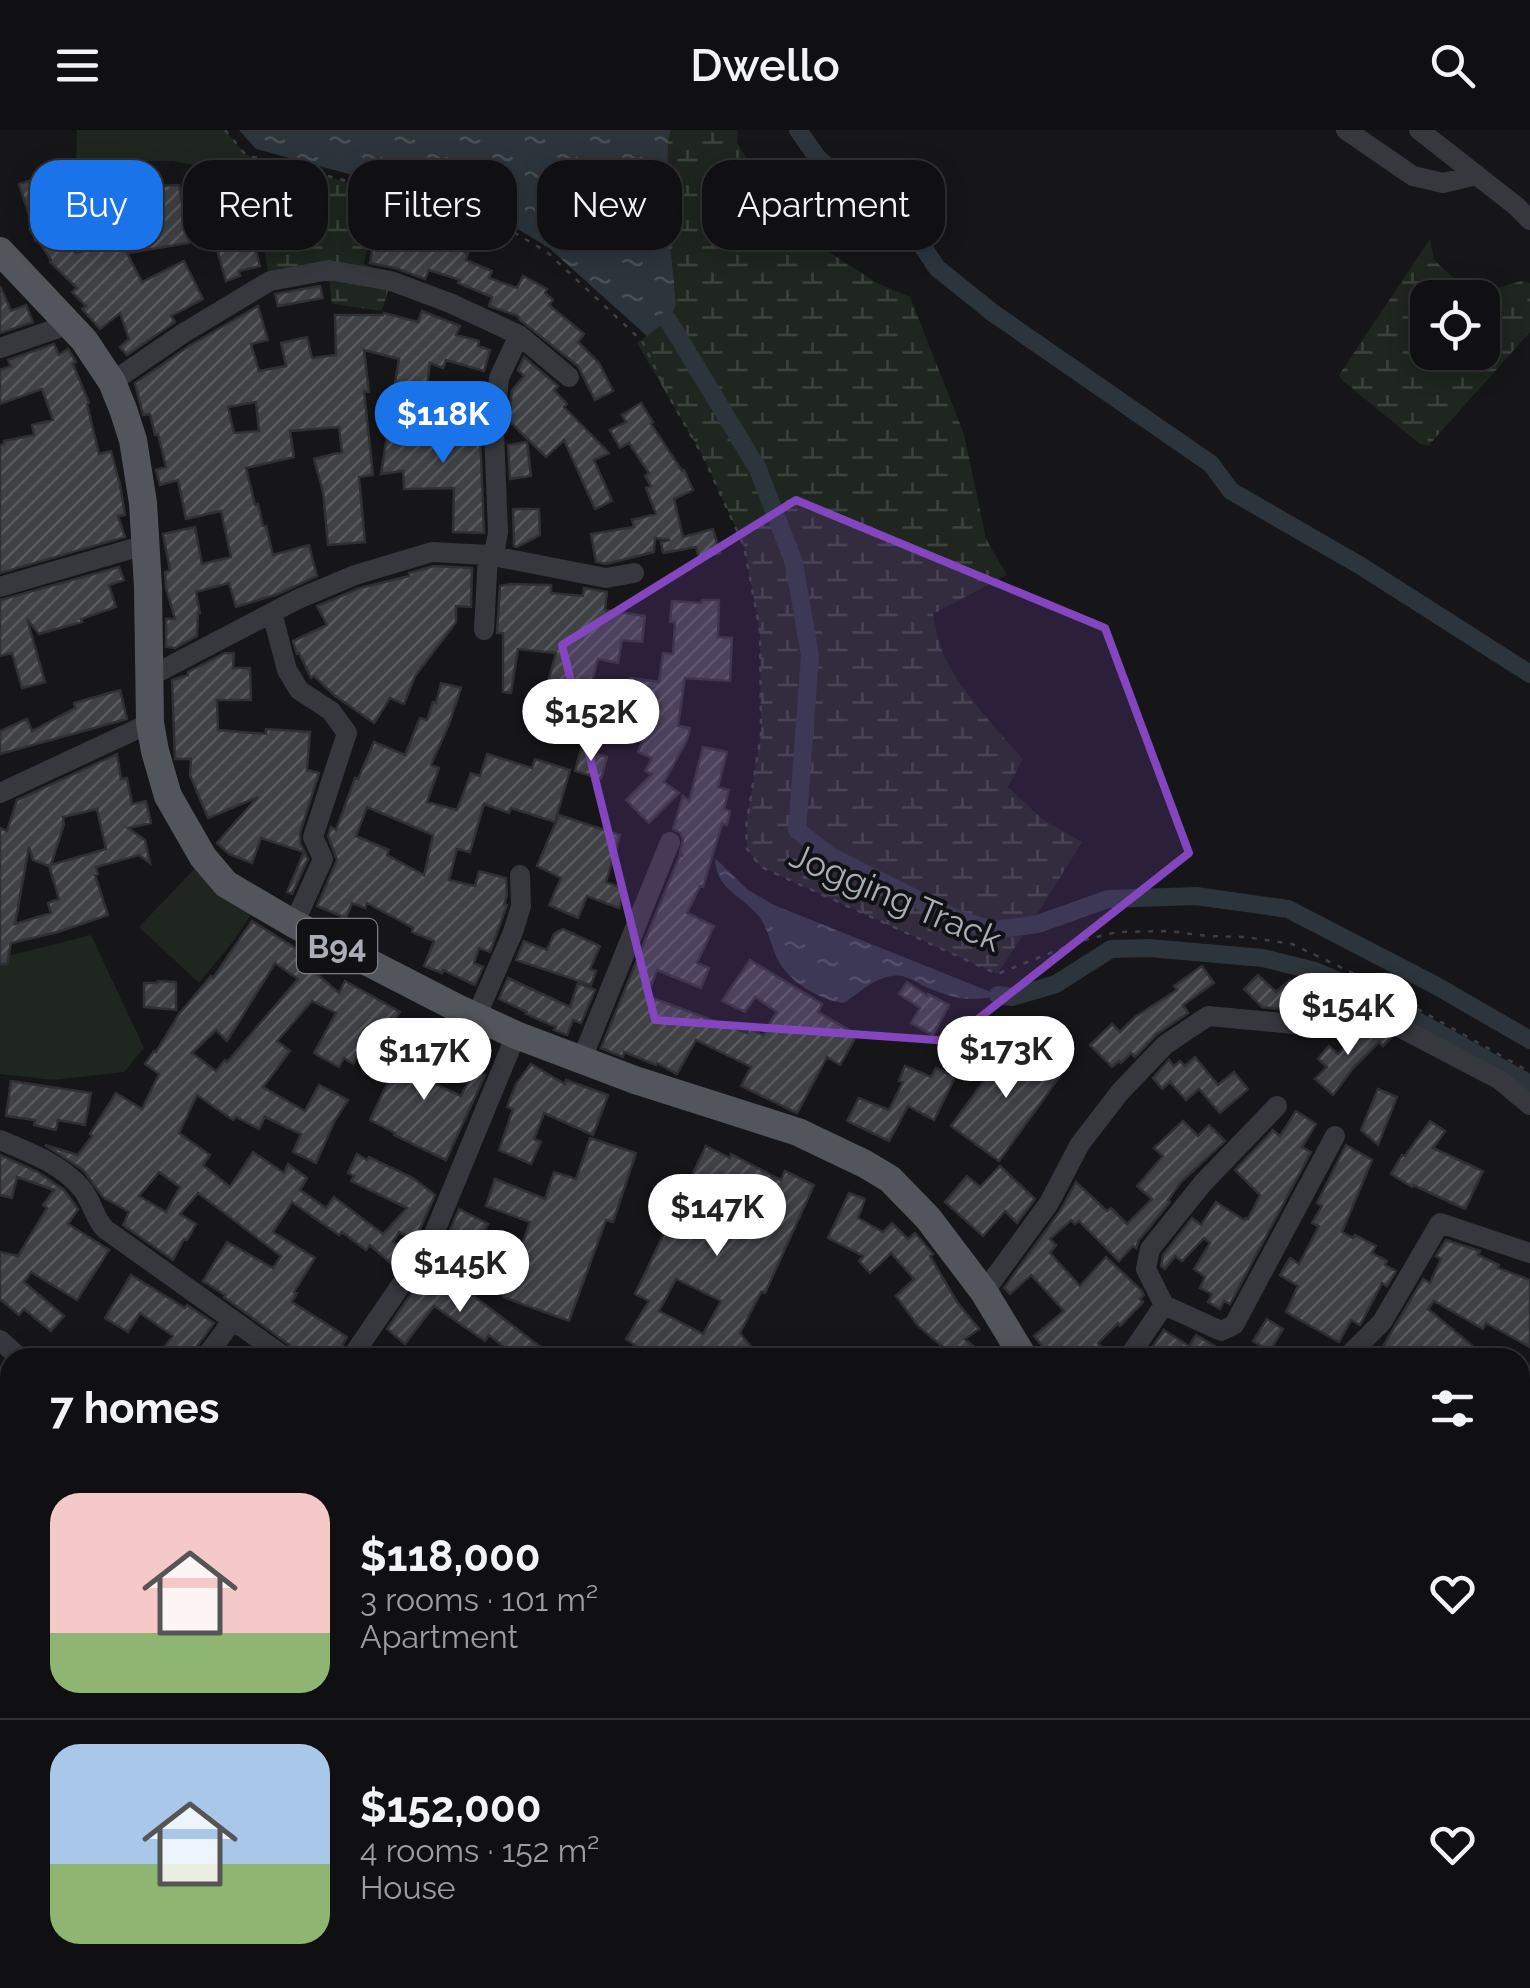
<!DOCTYPE html>
<html lang="en">
<head>
<meta charset="utf-8">
<style>
  :root { --surface:#101012; --page:#19191b; --text:#f1f3f6; --muted:#9c9d9f; --line:#303032; --accent:#1a73e8 }
  body { margin:0; font-family:Raleway,sans-serif; background:var(--page); color:var(--text); height:100vh; display:flex; flex-direction:column; font-size:38px; white-space:nowrap }
  * { box-sizing:border-box; margin:0 }
  p { font-size:32px; color:var(--muted) }
  .icon { flex:none; width:55px; height:55px; fill:none; stroke:currentColor; stroke-width:2; stroke-linecap:round; stroke-linejoin:round }
  .map { position:relative; flex:1; overflow:hidden }
  .panel { position:absolute; left:0px; top:1218px; width:1530px; height:642px; display:flex; flex-direction:column; background:var(--surface); border-radius:30px 30px 0 0; box-shadow:0 5px 25px #0003,0 0 0 2px var(--line) }
  .panel>* { flex:none }
  .guide { position:absolute; left:30px; top:30px; width:1000px; height:90px; display:flex; gap:20px }
  .fabs { position:absolute; left:1410px; top:150px; display:grid; gap:20px }
  .fabs a { display:grid; place-items:center; width:90px; height:90px; border-radius:20px; background:var(--surface); box-shadow:0 5px 25px #0003,0 0 0 2px var(--line); font-size:50px }
  .price { position:absolute; translate:-50% -85px; padding:0 22px; border-radius:35px; background:#fff; color:#222; font-size:32px; line-height:65px; filter:drop-shadow(0 2px 5px #0008) }
  .price::after { content:''; position:absolute; left:50%; top:60px; width:30px; height:22px; margin-left:-15px; background:inherit; clip-path:polygon(0 0,100% 0,50% 100%) }
  .price.current { background:var(--accent); color:#fff }
  ul { padding:0; list-style:none }
  li { display:flex; align-items:center; gap:30px; height:250px; padding:0 50px }
  li+li { border-top:2px solid var(--line) }
  li span { display:grid; place-items:center; flex:none; width:280px; height:200px; border-radius:30px; color:#555 }
  li>.icon { margin-inline-start:auto }
  span .icon { width:120px; height:120px; fill:#fffc; stroke-width:1 }
  li b { font-size:42px }
  h2 { display:flex; justify-content:space-between; align-items:center; height:120px; padding:0 50px; font-size:42px }
  .tag { padding:0 35px; border-radius:30px; background:var(--surface); box-shadow:0 5px 25px #0003,0 0 0 2px var(--line); font-size:35px; line-height:90px }
  .tag.current { background:var(--accent); color:#fff }
  header { display:flex; justify-content:space-between; align-items:center; height:130px; padding:0 50px; background:var(--surface); font-size:45px; font-weight:600 }
  .map>svg:first-child { display:block }
  .wetland { fill:url(#wetland-marsh); fill-rule:evenodd }
  .park { fill:#1e261f }
  .water { fill:url(#water-ripples) }
  .lines { fill:none; stroke-linecap:round; stroke-linejoin:round }
  .canal { stroke:#2c353c; stroke-width:18 }
  .building { fill:url(#building-hatch); stroke:#303034; stroke-width:2.5; fill-rule:evenodd }
  .path { stroke:#3d3f44; stroke-width:2.5; stroke-dasharray:5 8; stroke-linecap:butt }
  .minor { stroke:#37383d; stroke-width:20 }
  .major { stroke:#53555c; stroke-width:28 }
  .marked { fill:#8446be; fill-opacity:0.2; stroke:#8446be; stroke-width:8; stroke-linejoin:round }
  .labels { text-anchor:middle; dominant-baseline:central; stroke-width:8; stroke-linejoin:round; paint-order:stroke }
  .shield { fill:#111113; stroke:#7b7e86; stroke-width:2.5 }
  .shield-label { font-size:32px; font-weight:bold; fill:#a8adb8 }
  .street-label { font-size:35px; fill:#a8adb8; stroke:#111113 }
</style>
</head>
<body>
<header><svg class="icon" aria-label="menu" viewBox="0 0 24 24"><path d="M4 6h16M4 12h16M4 18h16"/></svg>Dwello<svg class="icon" aria-label="search" viewBox="0 0 24 24"><circle cx="10" cy="10" r="6"/><path d="M15 15l6 6"/></svg></header>
<div class="map">
<svg width="1530" height="1858" viewBox="0 0 1530 1858">
  <defs>
    <pattern id="wetland-marsh" width="20" height="14" patternUnits="userSpaceOnUse" patternTransform="scale(2.5)"><rect width="20" height="14" fill="#1e261f"/><path d="M1 5h8M5 5V1M11 12h8M15 12V8" fill="none" stroke="#3c433d"/></pattern>
    <pattern id="water-ripples" width="26" height="14" patternUnits="userSpaceOnUse" patternTransform="scale(2.5)"><rect width="26" height="14" fill="#2c353c"/><path d="M2 4q2-2 4 0t4 0M15 11q2-2 4 0t4 0" fill="none" stroke="#485056"/></pattern>
    <pattern id="building-hatch" width="6" height="6" patternUnits="userSpaceOnUse" patternTransform="scale(2.5)"><rect width="6" height="6" fill="#404145"/><path d="M-1 1l2-2M0 6l6-6M5 7l2-2" fill="none" stroke="#595a5e"/></pattern>
  </defs>
  <rect width="100%" height="100%" fill="#161618"/>
  <path class="wetland" d="M671 0H738L737 13 774 74 815 113 877 153 910 167 964 304 986 409 1007 445 933 484C935 494 937 505 940 515 952 552 997 600 1023 629L1008 657 1042 689 1082 712 1031 794 997 844 761 737 747 719 746 697 761 604 760 501 744 416 704 328 637 213 668 190 676 174 667 80 668 10Z
    M282 34 372 59 378 65 364 134 382 141 391 151 382 181 332 174 328 141 270 151 250 45 282 51Z
    M1430 109 1434 130 1458 152 1484 162 1521 151 1530 153V202L1428 316 1420 314 1343 251 1339 245ZM1428 168H1482V222H1428Z"/>
  <path class="park" d="M77 0H225L246 25 282 34 283 52 172 31H76Z
    M199 734 253 781 234 810 199 853 139 797Z
    M91 805 144 918 124 942 54 950 0 944V828Z"/>
  <path class="water" d="M239 0H671L668 10 667 80 676 174C671 190 660 196 647 206L549 118 490 82 256 19Z
    M715 728 748 760 774 775 998 865C971 874 947 867 922 855 912 850 903 844 892 846 874 848 859 863 844 873 820 870 791 853 779 832 770 816 769 796 755 782 737 763 716 758 715 728Z"/>
  <g class="lines">
    <path class="canal" d="M798 0 817 27 853 61 913 102 937 138 993 183 1211 334 1231 361 1361 436 1530 544
      M668 190 758 339 794 433 810 526 797 700 830 726 959 790 994 800 1038 794 1108 769 1196 766 1288 779 1435 855 1530 910
      M998 865 1012 867 1056 854 1111 819 1149 818 1263 828 1315 841 1373 866 1530 954"/>
  </g>
  <path class="building" d="M100 42 102 59 179 55 189 113 127 123 142 152 184 131 203 169 171 186 175 192 127 225 120 217 129 209 120 183 100 199 82 179 86 176 72 162 77 158 50 132 51 130 38 110 36 111 30 99 33 97 19 54 52 44 54 48ZM107 74 109 103 97 107 99 115 76 123 54 103 67 96 59 80Z
    M196 54 245 59 242 103 250 99 260 136 239 141 240 146 226 151 216 116 238 105 213 109Z
    M376 100 408 106 409 101 431 110 433 104 452 112 453 109 467 113 464 122 468 123 466 130 492 141 489 148 517 158 523 146 547 159 545 163 553 170 549 175 584 204 578 212 599 233 613 261 595 270 578 236 520 190 518 186 489 176 492 167 458 153 460 150 429 140 425 149 395 138 370 133Z
    M0 156 11 181 26 175 33 192 0 203Z
    M320 156 323 168 278 176 275 164Z
    M258 176 268 210 251 214 259 241 286 236 281 213 307 207 312 228 336 225 335 185H383L384 183 418 192 422 181 460 196 456 205 479 211 478 216 490 220 484 241 446 230 443 238 430 233 425 270 393 265 399 229 364 220 369 262 364 261 373 345 359 347 365 412 328 415 323 362 314 329 342 322 339 297 290 301 294 327 246 338 255 375 258 374 263 396H266L273 425 309 415 317 446 278 464 236 477 229 453 196 462 200 483H198L197 506 175 518 166 517V489H175L166 458 165 442 170 440 163 404 195 397 202 434 231 427 221 381 186 389 178 350 160 355 156 340 166 337 158 304 155 305 150 284 143 285 135 253 189 216ZM256 272 259 301 234 303 228 277Z
    M54 214 59 225 68 219 76 232 73 234 89 273 87 274 99 324 111 321 120 355 125 385 118 386 125 407 0 443V315L4 314V311L34 305 32 295 53 290 42 259 0 274V240L11 236 8 230Z
    M524 227 558 256 554 260 567 274 564 277 609 323 594 330 612 371 595 379 564 310 546 327 509 291 512 260 524 246 518 240Z
    M641 273 653 292 651 294 682 341 684 340 693 360 674 369 683 407 713 399 720 423 699 428 696 417 663 423 661 412 670 410 655 408 654 422 606 434 596 432 591 404 634 397 632 390 656 384 646 358 651 356 645 346 649 343 629 313 620 318 610 300 626 292 622 285Z
    M482 285 480 302 484 403 453 402 454 358 404 359 403 341 381 344 388 299 457 300V295L463 287Z
    M527 312 531 346 510 349 508 315Z
    M513 379H539L540 405 517 417 514 416Z
    M434 436 472 438 471 477 456 476V492L415 546 404 574 390 568 374 593 334 565 314 546 311 548 299 523 297 524 293 511 327 495 317 476 360 458 409 446V443Z
    M119 437 124 450 109 455 116 477 81 489 82 492 39 504 27 489 45 552 22 558 12 523 0 526V470Z
    M510 454 551 455V463L583 466 584 458 607 462 605 480 645 486 642 512 622 510 618 533 598 529 589 563 548 552 556 523 518 519 511 563 503 562V503H497L500 456Z
    M702 470H719L718 507 732 508 730 551 685 548 678 596 690 598 687 610 664 652 679 663 649 693 626 670 652 644 645 641 652 628 638 622 645 604 588 589 593 568 626 577 630 548 659 552 663 523 673 524 675 492H670L672 471 702 473Z
    M225 523H234L233 538H250L251 570H217L218 600 266 604V599L310 602 307 640 319 643 300 703V713L308 729 292 764 287 762 304 722 261 708 252 733 229 724 217 713 258 667 208 688 190 645 191 629H175L172 550 188 545V542Z
    M441 553 461 558 449 594 431 635 439 638 427 672 457 680 471 643 480 646 487 624 532 638 535 629 570 640 555 692 511 678 509 683 484 674 470 722 457 719 449 750 475 756 479 741 506 748 507 765 504 775H507L490 822 479 818 474 833 483 837 475 855 443 840 442 843 424 836 434 811 412 802 413 798 367 773 365 778 352 773 346 788 317 776 337 730 328 706 331 697 336 700 355 648 358 649 374 612 405 625 420 588 427 590 433 572 436 573ZM367 677 433 705 424 745 387 725 389 720 356 706Z
    M120 560 127 589 0 624V601L27 589 32 601 75 578 74 573Z
    M703 617 727 622 718 657 729 660 724 679 730 681 727 695 722 694 703 757 700 756 687 783 714 796 697 833 709 838 701 858 657 840 647 866 747 903 749 898 763 905 777 882 755 867 745 882 722 871 750 830 822 874 818 882 857 905 840 935 827 927 797 983 741 956 751 937 696 910 677 944 657 933 656 935 624 922 623 927 601 918 680 725 683 726 680 723 683 709 680 703 673 699 683 666 689 671Z
    M581 619 607 627 601 649 575 641Z
    M117 624 121 649 127 648 132 674 146 671 151 693 128 698 145 710 150 733 139 725 96 737 98 744 95 745 108 785 58 802 11 813 7 834H0V698L7 701 17 670ZM97 679 106 719 51 735 64 694 63 687ZM29 717 33 730 49 736 59 769 48 773 51 783 15 794Z
    M559 685 620 705 606 752 625 759 619 778 587 766 578 788 549 775 561 748 537 736Z
    M252 791 300 821 296 826 339 863 345 851 400 882 382 910 371 903 353 934 344 928 339 937 314 923 336 883 312 871 277 911 290 921 263 957 305 981 319 955 348 970 335 990 316 1033 293 1022 301 1004 265 987 259 999 236 987 233 990 197 965 179 1003 210 1025 203 1035 230 1057 253 1022 284 1043 288 1034 307 1048 300 1060 326 1078 334 1067 383 1104 407 1078 351 1051 354 1046 348 1043 357 1024 367 1030 369 1027 413 1048 435 1065 415 1110 399 1102 393 1112 407 1121 396 1138 370 1115 366 1120 342 1102 339 1105 292 1072 273 1102 315 1128 294 1162 297 1163 292 1172 347 1207 335 1228H307L224 1167 225 1165 203 1151 227 1112 273 1138 281 1126 198 1063 180 1084 196 1094 187 1110 184 1109 173 1130 123 1095 129 1082 103 1067 83 1040 45 1015 78 1025 92 1006 90 1004 116 963 142 979 159 944 145 934 154 921 156 922 179 884 211 846 213 848ZM275 833 298 849 227 932 225 930 216 941 192 923 216 900 227 911ZM159 1042 180 1057 166 1082 139 1066Z
    M563 799 600 816 590 839 596 841 591 855 516 830 524 811 547 820 554 804Z
    M1202 836 1214 853 1183 875 1188 883 1157 904 1135 927 1131 923 1121 933 1119 931 1112 937 1090 915 1112 894 1120 902 1135 887 1177 860 1174 856Z
    M1258 845 1276 862 1290 850 1310 874 1293 880 1286 872 1279 879 1262 877 1244 859Z
    M508 848 570 877 578 853 595 860 581 893 573 890 567 905 554 900 556 897 526 884 527 882 499 869Z
    M158 851 176 852V880L144 877V853H158Z
    M907 852 927 866 928 864 949 875 933 905 911 893 920 878 899 864Z
    M1370 897 1391 908 1383 916 1379 912 1354 937 1333 965 1315 949 1327 937 1318 929 1329 916 1338 924 1361 901 1363 904Z
    M418 910 445 923 431 952 461 966 474 940 485 945 446 1030 394 1005 395 1003 370 990 400 927 407 931Z
    M1013 911 1060 946 999 1031 951 996Z
    M1195 927 1218 955 1234 942 1248 959 1220 983 1199 959 1186 970 1170 952 1162 959 1153 948 1169 930 1174 936 1180 931 1185 936Z
    M531 934 565 954 566 950 608 965 593 1005 544 983 534 1009 541 1012 531 1034 499 1020 513 979 507 977 516 954Z
    M905 936 931 947 936 938 955 947 934 990 908 976 889 1011 847 991 859 968 889 980 903 952 899 951Z
    M11 951 91 963 85 995 58 990 56 1000 34 995 35 990 6 986Z
    M1378 959 1397 967 1378 1015 1361 1000Z
    M1296 981 1316 994 1302 1017 1311 1022 1230 1174 1224 1171 1220 1179 1208 1172 1212 1164 1200 1158 1205 1147 1194 1139 1210 1113 1204 1108 1182 1131 1175 1126 1165 1139 1161 1136 1163 1125 1192 1088 1201 1095 1216 1072 1244 1090 1246 1088 1248 1089 1260 1065 1235 1040 1273 1000 1280 1006Z
    M1183 991 1198 1006 1209 995 1225 1011 1181 1052 1168 1070 1170 1072 1139 1110 1136 1118 1133 1116 1119 1131 1079 1091 1075 1094 1071 1090 1050 1109 1056 1115 1050 1123 1080 1156 1106 1127 1141 1160 1144 1165 1140 1169 1143 1172 1120 1196 1118 1193 1098 1213 1112 1228H1052L1034 1206 1064 1181 1031 1145 1010 1164 1004 1158 1060 1081 1076 1052 1107 1081 1111 1078 1127 1094 1152 1069 1137 1056 1163 1026 1154 1018Z
    M1430 991 1445 1001 1433 1018 1483 1041 1465 1079 1413 1055 1412 1057 1391 1044 1402 1025 1405 1026Z
    M590 1008 636 1023 613 1092 606 1090 569 1191 503 1167 508 1151 441 1121 459 1079 488 1094 484 1102 521 1118 530 1092 486 1076 495 1049 545 1069 554 1042 576 1049Z
    M1346 1015 1372 1030 1342 1102 1353 1108 1355 1105 1376 1116 1372 1123 1387 1131 1385 1135 1396 1141 1387 1156 1382 1153 1360 1195 1351 1190 1339 1212 1286 1182 1298 1156 1280 1145 1290 1128 1299 1134 1319 1096 1312 1093 1322 1076 1317 1073Z
    M706 1016 730 1028 731 1024 781 1050 785 1041 814 1055 765 1163 761 1162 740 1203 760 1228H653L626 1209 649 1171 635 1164ZM676 1149 721 1171 703 1204 659 1181Z
    M0 1025 38 1042 64 1060 78 1079 68 1094 109 1120 77 1170 31 1142 24 1152 64 1186 51 1201 24 1179 19 1185 0 1169V1122L18 1126 47 1078 43 1075 54 1060 17 1047 12 1068 0 1065Z
    M1000 1036 1035 1069 1017 1093 1005 1081 983 1106 945 1072 967 1046 980 1057Z
    M849 1063 865 1069 858 1088 883 1102 892 1093 908 1109 915 1103 933 1124 930 1126 957 1172 979 1199 965 1209 986 1228H930L942 1216 918 1196 896 1166 914 1149 891 1123 870 1143 859 1131 863 1126 828 1108Z
    M1446 1110 1480 1121 1478 1125 1499 1135 1498 1138 1530 1150V1217L1486 1193 1483 1199 1434 1171 1428 1179 1487 1228H1376L1423 1149 1430 1153 1441 1129 1436 1126Z
    M430 1136 462 1157 555 1228H518L489 1205 485 1211 434 1176 405 1214 387 1199Z
    M131 1145 185 1178 187 1175 214 1193 194 1220 191 1228H155L173 1206 140 1183 128 1202 105 1188Z
    M1267 1189 1283 1199 1270 1221 1253 1211Z
    M1164 1200 1189 1216 1196 1205 1218 1218 1212 1228H1145Z"/>
  <g class="lines">
    <path class="path" d="M225 0 246 25 436 74 503 96 547 122 642 211 672 272 704 328 744 416 760 501 761 604 746 697 747 719 761 737 997 844 1081 811 1117 802 1169 801 1207 806 1246 807 1292 814 1359 846 1530 942"/>
    <path class="minor" d="M1346 0 1413 46 1443 53 1477 45
      M1419 0 1516 76 1530 90
      M0 218 70 194
      M112 252 182 204 270 151 329 140 391 151 450 173 519 205 569 247
      M0 457 145 415
      M272 483 287 540 299 560 331 581 347 603 313 707 323 729 294 794
      M484 500 488 425 495 419 498 402 494 301 499 248 519 205
      M149 547 298 469 355 445 432 422 488 425 606 448 634 443
      M0 663 150 593
      M476 887 513 802 521 776 520 745
      M581 931 670 712
      M1277 976 1203 1053 1150 1119 1146 1139 1164 1175 1221 1201 1234 1195 1335 1006
      M0 1010C28 1022 62 1034 82 1059 93 1072 93 1087 105 1099L286 1228
      M984 1162 1049 1073 1080 1014 1120 962 1165 915 1208 886 1294 894 1348 879 1370 882 1500 950 1530 975
      M0 1210 20 1228
      M205 1228 233 1190
      M351 1228 431 1111 516 905
      M1128 1228 1164 1175
      M1346 1228 1382 1192 1440 1093 1530 1123
      M0 1427 10 1436
      M0 1613 8 1599
      M1520 1730 1530 1732
      M1520 1834 1530 1836
      M11 1850 25 1858
      M59 1858 64 1850
      M201 1858 206 1850
      M275 1858 278 1850
      M487 1858 488 1850
      M650 1858 652 1850
      M873 1858 876 1850
      M1062 1858 1065 1850
      M1142 1858 1146 1850
      M1253 1858 1255 1850"/>
    <path class="major" d="M0 121 84 210 112 252 123 279 133 310 143 373 148 457 150 593 155 621 168 666 203 727 226 754 294 794 457 878 516 905 635 950 798 1002 865 1034 890 1049 928 1088 984 1162 1024 1228
      M1520 1595 1530 1602"/>
  </g>
  <path class="marked" d="M796 370 1105 498 1189 723 950 911 655 890 562 515Z"/>
  <g class="labels">
    <rect class="shield" x="297" y="789" width="80" height="54" rx="8"/>
    <g class="shield-label">
      <text x="337" y="816">B94</text>
    </g>
    <g class="street-label">
      <text transform="translate(896 767) rotate(23)">Jogging Track</text>
    </g>
  </g>
</svg>
<div class="fabs">
<a><svg class="icon" aria-label="locate" viewBox="0 0 24 24"><circle cx="12" cy="12" r="6"/><path d="M12 2v4M12 18v4M2 12h4M18 12h4"/></svg></a>
</div>
<b class="price current" style="left:443px;top:336px">$118K</b>
<b class="price" style="left:591px;top:634px">$152K</b>
<b class="price" style="left:1348px;top:928px">$154K</b>
<b class="price" style="left:1006px;top:971px">$173K</b>
<b class="price" style="left:424px;top:973px">$117K</b>
<b class="price" style="left:717px;top:1129px">$147K</b>
<b class="price" style="left:460px;top:1185px">$145K</b>
<div class="guide">
<a class="tag current">Buy</a>
<a class="tag">Rent</a>
<a class="tag">Filters</a>
<a class="tag">New</a>
<a class="tag">Apartment</a>
</div>
<section class="panel">
<h2>7 homes<svg class="icon" aria-label="filters" viewBox="0 0 24 24"><path d="M4 7h16M4 17h16"/><circle cx="9" cy="7" r="2"/><circle cx="15" cy="17" r="2"/></svg></h2>
<ul>
<li><span style="background:linear-gradient(#f6c9c9 70%,#8fb573 0)"><svg class="icon" aria-label="home" viewBox="0 0 24 24"><path d="M3 11l9-7 9 7M6 9v11h12V9"/></svg></span><div><b>$118,000</b><p>3 rooms · 101 m²</p><p>Apartment</p></div><svg class="icon" aria-label="heart" viewBox="0 0 24 24"><path d="M12 20l-8-8c-3-5 5-10 8-4 3-6 11-1 8 4z"/></svg></li>
<li><span style="background:linear-gradient(#a9c7e8 60%,#8fb573 0)"><svg class="icon" aria-label="home" viewBox="0 0 24 24"><path d="M3 11l9-7 9 7M6 9v11h12V9"/></svg></span><div><b>$152,000</b><p>4 rooms · 152 m²</p><p>House</p></div><svg class="icon" aria-label="heart" viewBox="0 0 24 24"><path d="M12 20l-8-8c-3-5 5-10 8-4 3-6 11-1 8 4z"/></svg></li>
</ul>
</section>
</div>
</body>
</html>
